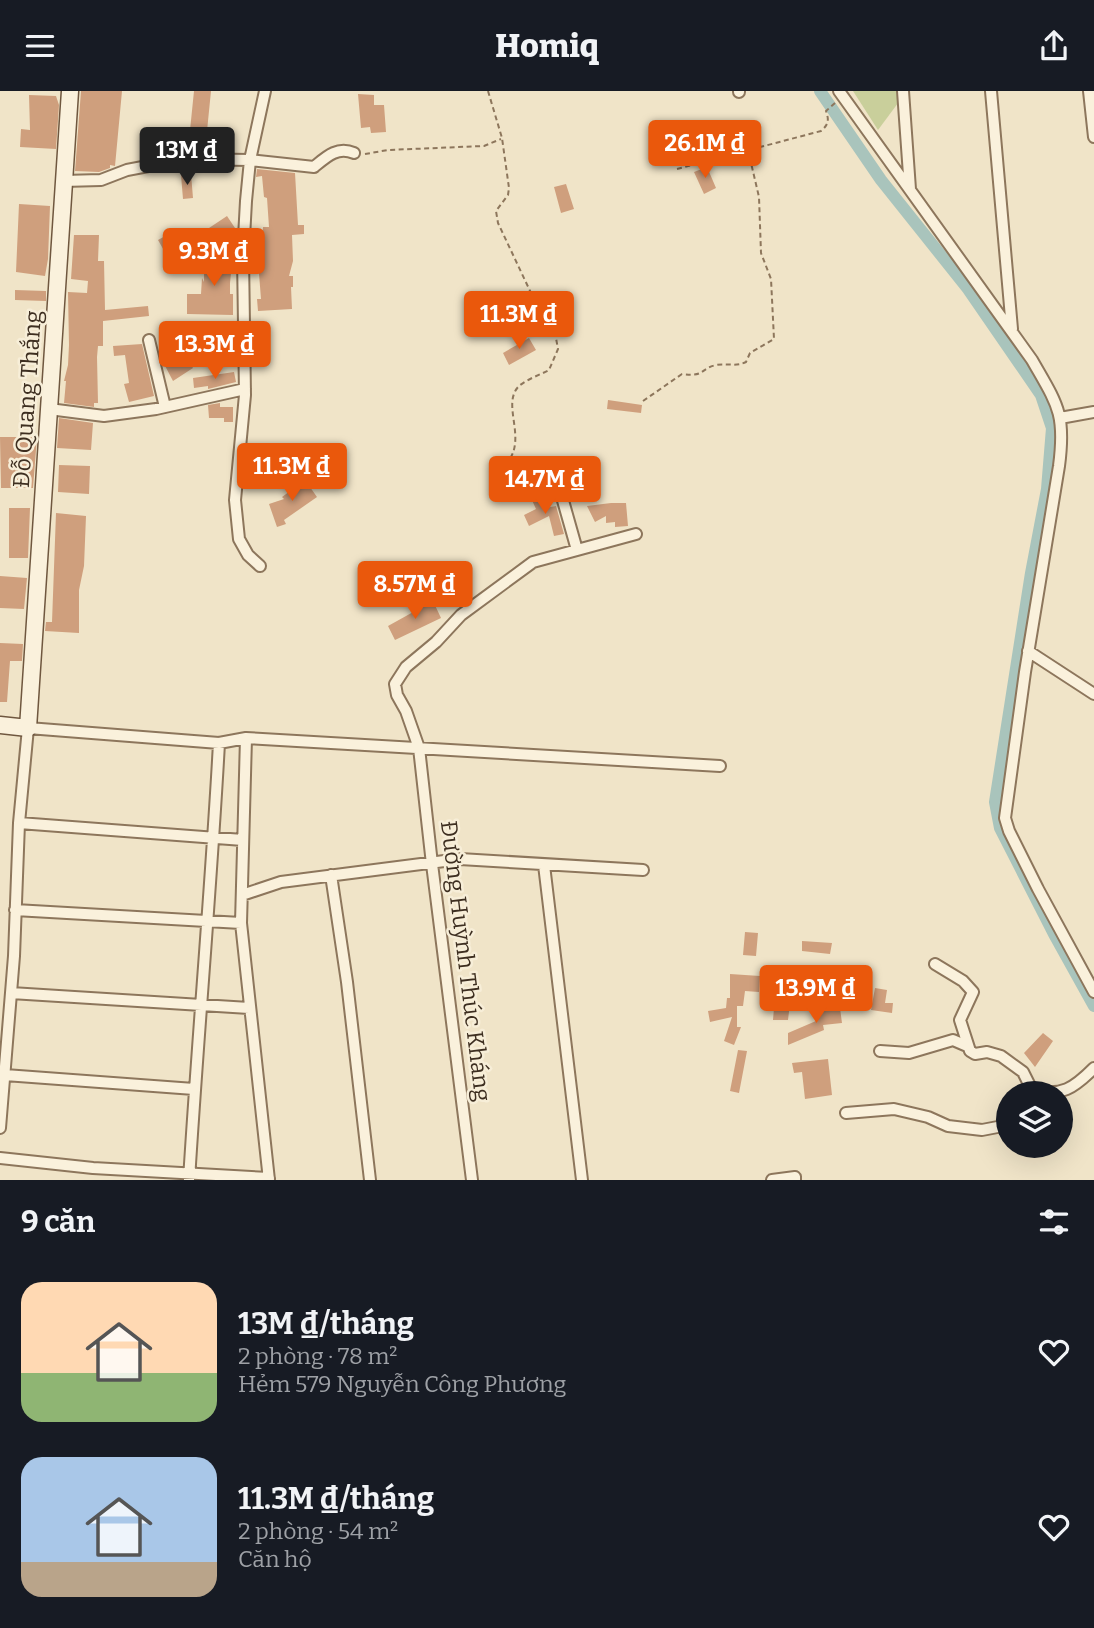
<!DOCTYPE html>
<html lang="vi">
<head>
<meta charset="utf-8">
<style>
  :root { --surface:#171b24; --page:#20242c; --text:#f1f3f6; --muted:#9ea1a6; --accent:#ea580c }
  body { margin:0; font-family:Bitter,serif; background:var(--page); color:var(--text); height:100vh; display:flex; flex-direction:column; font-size:26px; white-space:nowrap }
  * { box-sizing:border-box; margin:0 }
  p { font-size:23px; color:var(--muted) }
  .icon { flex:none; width:38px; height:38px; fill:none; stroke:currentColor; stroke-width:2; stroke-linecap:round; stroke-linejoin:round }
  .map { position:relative; height:1089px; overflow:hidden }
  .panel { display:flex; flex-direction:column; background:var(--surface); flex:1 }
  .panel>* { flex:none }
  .tools { position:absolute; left:996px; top:990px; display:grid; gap:14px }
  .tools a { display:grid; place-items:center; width:77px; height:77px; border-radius:50%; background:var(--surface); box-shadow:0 7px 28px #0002; font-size:35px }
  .price { position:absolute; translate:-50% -60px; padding:0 16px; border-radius:7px; background:var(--accent); color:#fff; font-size:23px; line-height:46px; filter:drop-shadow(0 2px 4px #0008) }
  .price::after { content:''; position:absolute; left:50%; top:42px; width:21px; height:16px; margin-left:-10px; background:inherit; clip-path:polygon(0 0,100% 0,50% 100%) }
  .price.current { background:#222; color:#fff }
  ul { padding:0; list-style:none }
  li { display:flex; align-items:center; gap:21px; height:175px; padding:0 21px }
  li span { display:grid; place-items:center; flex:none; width:196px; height:140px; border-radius:21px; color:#555 }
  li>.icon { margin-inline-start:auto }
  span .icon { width:84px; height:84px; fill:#fffc; stroke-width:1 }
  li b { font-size:30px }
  h2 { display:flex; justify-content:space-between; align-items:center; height:84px; padding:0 21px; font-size:30px }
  header { display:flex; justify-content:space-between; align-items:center; height:91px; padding:0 21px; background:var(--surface); font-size:32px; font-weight:800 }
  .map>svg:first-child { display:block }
  .green { fill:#c9cf9b }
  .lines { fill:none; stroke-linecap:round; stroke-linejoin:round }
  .canal { stroke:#a9c4bc; stroke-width:12 }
  .building { fill:#cf9f7d }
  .street-casing { stroke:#8d765c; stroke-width:14 }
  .secondary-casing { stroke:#6f573f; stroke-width:19 }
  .path { stroke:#8d765c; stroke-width:2; stroke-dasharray:5 3.5; stroke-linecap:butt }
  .street { stroke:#faf1dc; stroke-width:10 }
  .secondary { stroke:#faf1dc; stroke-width:16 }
  .labels { text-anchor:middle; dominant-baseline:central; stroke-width:5; stroke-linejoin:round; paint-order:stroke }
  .street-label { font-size:23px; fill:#3d2e20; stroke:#f7eed8 }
</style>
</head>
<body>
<header><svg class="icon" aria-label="menu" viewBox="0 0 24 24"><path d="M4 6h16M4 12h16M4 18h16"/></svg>Homiq<svg class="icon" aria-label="share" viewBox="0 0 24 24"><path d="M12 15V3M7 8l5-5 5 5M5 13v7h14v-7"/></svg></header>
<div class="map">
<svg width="1094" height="1089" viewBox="0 0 1094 1089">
  <rect width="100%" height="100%" fill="#f0e4c8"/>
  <path class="green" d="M853 0H907L878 39Z"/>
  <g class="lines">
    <path class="canal" d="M820 0 881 89 968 198 1041 304 1052 337 1047 398 1031 482 995 711 1000 737 1054 843 1094 915"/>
  </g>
  <path class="building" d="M81 0H122L115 75 110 74V77L99 81 75 80Z
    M194 0H211L205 60 188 59Z
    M358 3 374 4V14H384L386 41 371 42 370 36 361 37Z
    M29 4 56 5 59 14 56 58 20 56 21 38 30 39Z
    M707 76 716 97 704 103 694 81Z
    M257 78 295 82 298 134H304V143L292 144 293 170 289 185H293V196H291L292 218 258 220 257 208H261L257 157H262L263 136H269L267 107 264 106 262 85 256 86Z
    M191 83 193 107 183 108 181 84Z
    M566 93 574 118 561 122 554 96Z
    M19 113 50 115 48 168 45 185 16 181Z
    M227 125 235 137 217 149 209 137Z
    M176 139 184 154 166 163 158 149Z
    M74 144H99L98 170H104L105 219 148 215 149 225 103 230V255H98L97 266 98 312H94V316L64 312 66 290H64L68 274 69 254 68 201 87 202 88 190 71 188Z
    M204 163H233L230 192V203H233V224L187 223V203H201L202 187 204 191Z
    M15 199 46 200V210L15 209Z
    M529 247 536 259 509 274 503 262Z
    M142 253 154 305 129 311 124 293 129 292 125 264 114 265 113 255Z
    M181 257 193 277 173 290 162 269Z
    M234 281 236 291 208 298V295L194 297 193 287Z
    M608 309 642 314 641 322 607 318Z
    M220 312V316H233V331H224V327H209L208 314Z
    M59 327 93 332 91 359 57 357Z
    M0 346H37L33 397H1Z
    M59 374 90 375 89 403 58 401Z
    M305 389 317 406 284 429 286 433 277 436 269 413 284 408 282 406Z
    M539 404 545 417 556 415 564 443 554 445 549 425 529 435 524 424 536 418 531 407Z
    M611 412H626L628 435 615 436V431L606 432V425L595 431 587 415Z
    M9 417H30L28 467H9Z
    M56 422 86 425 84 475 79 499V542L45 540 46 531H52Z
    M458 484 465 499 452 506 444 490Z
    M0 485 27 487 24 518 0 517Z
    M433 510 441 527 395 549 388 535Z
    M0 552 23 553 22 570H10L7 611H0Z
    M745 841 758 842 756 865 743 864Z
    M802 850 832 852 830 863 802 860Z
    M794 880 788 929H773L777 881Z
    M730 883 760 885 759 901 745 900 743 915H737V936H741L734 954 724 950 732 926 710 931 708 920 726 917 727 907H730Z
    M802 884H814L818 912 807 914Z
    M875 897 887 899 885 912H893L892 922 871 919Z
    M840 917 842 932 823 934 824 939 788 954V942L816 930 814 920Z
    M1043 942 1053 950 1035 976 1024 962Z
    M738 959 747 960 739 1002 730 1000Z
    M828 968 832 1004 805 1008 802 981 794 982 792 972Z"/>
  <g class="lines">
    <defs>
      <path id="street" d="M739 0V1
        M839 0 1032 269C1057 313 1066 322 1059 375L1025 581 1005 727 1009 740 1038 798 1094 901
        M903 0 910 98
        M991 0 1012 238
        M1089 0 1094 46
        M63 90 101 89 127 79 185 68 250 69 314 76C326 66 337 55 354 62
        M149 249 165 316
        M49 318 104 325 156 318 245 298
        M1060 327 1094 321
        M562 406 577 459
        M260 475 248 464 239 448 235 409 245 304 243 165 246 110 250 69 265 0
        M1028 560 1094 603
        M246 647 241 832 269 1089
        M19 732 243 749
        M544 774 582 1089
        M331 784 347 891 370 1089
        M242 804 281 791 460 768 643 779
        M15 819 241 832
        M935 873 963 890 973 901 960 929 970 960 975 963 987 961 1001 965 1023 981 1032 999C1062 1006 1074 997 1094 977
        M11 902 249 917
        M880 960 909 962 953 949 967 955
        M5 984 194 998
        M846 1022 894 1018 928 1026 948 1035 982 1039 1008 1034
        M0 1037 14 865 19 732 28 637 219 652 246 647 720 675
        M0 1067 93 1077 269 1087
        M189 1089C198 943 211 798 219 652
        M472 1089 432 773 419 657 406 620 397 604 395 593 406 576 436 551 461 524 533 471 636 443
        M772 1089 795 1086V1089"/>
      <path id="secondary" d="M0 634 28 637 70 0"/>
    </defs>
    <use href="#street" class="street-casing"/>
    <use href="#secondary" class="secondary-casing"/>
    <path class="path" d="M488 0 502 47 509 97 508 104 496 120 498 132 531 202 539 213 547 217 553 231 558 258 549 279C540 284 527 288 519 295 502 312 524 342 511 366
      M365 63 388 59 484 55 501 48
      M677 78 821 40C829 33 829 29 826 20L835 12
      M643 310 682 283C706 286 699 278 716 274 726 272 736 276 746 271L750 262 774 248 771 188 761 162 759 106 748 59"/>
    <use href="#street" class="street"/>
    <use href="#secondary" class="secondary"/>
  </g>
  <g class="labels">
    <g class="street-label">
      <text transform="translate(27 308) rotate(-86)">Đỗ Quang Thắng</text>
      <text transform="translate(466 870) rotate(83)">Đường Huỳnh Thúc Kháng</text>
    </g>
  </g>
</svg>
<div class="tools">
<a><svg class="icon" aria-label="layers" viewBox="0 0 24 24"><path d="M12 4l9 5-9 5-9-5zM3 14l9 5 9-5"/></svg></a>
</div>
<b class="price" style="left:705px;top:89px">26.1M ₫</b>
<b class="price current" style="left:187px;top:96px">13M ₫</b>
<b class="price" style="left:214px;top:197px">9.3M ₫</b>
<b class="price" style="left:519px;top:260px">11.3M ₫</b>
<b class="price" style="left:215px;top:290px">13.3M ₫</b>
<b class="price" style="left:292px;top:412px">11.3M ₫</b>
<b class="price" style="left:545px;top:425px">14.7M ₫</b>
<b class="price" style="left:415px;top:530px">8.57M ₫</b>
<b class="price" style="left:816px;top:934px">13.9M ₫</b>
</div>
<section class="panel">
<h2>9 căn<svg class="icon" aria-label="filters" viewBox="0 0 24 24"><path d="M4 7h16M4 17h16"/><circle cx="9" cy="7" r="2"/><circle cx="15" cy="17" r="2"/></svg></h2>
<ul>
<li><span style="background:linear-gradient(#ffd9b3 65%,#8fb573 0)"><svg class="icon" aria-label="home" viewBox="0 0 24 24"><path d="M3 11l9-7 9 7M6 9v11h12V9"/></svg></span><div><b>13M ₫/tháng</b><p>2 phòng · 78 m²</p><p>Hẻm 579 Nguyễn Công Phương</p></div><svg class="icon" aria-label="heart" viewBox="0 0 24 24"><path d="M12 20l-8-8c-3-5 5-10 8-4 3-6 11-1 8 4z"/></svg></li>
<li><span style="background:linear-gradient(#a9c7e8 75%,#b9a48a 0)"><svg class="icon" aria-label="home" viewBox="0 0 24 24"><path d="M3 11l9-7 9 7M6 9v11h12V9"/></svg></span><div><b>11.3M ₫/tháng</b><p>2 phòng · 54 m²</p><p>Căn hộ</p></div><svg class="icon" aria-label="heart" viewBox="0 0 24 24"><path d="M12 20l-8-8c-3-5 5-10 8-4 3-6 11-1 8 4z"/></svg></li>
</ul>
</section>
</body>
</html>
